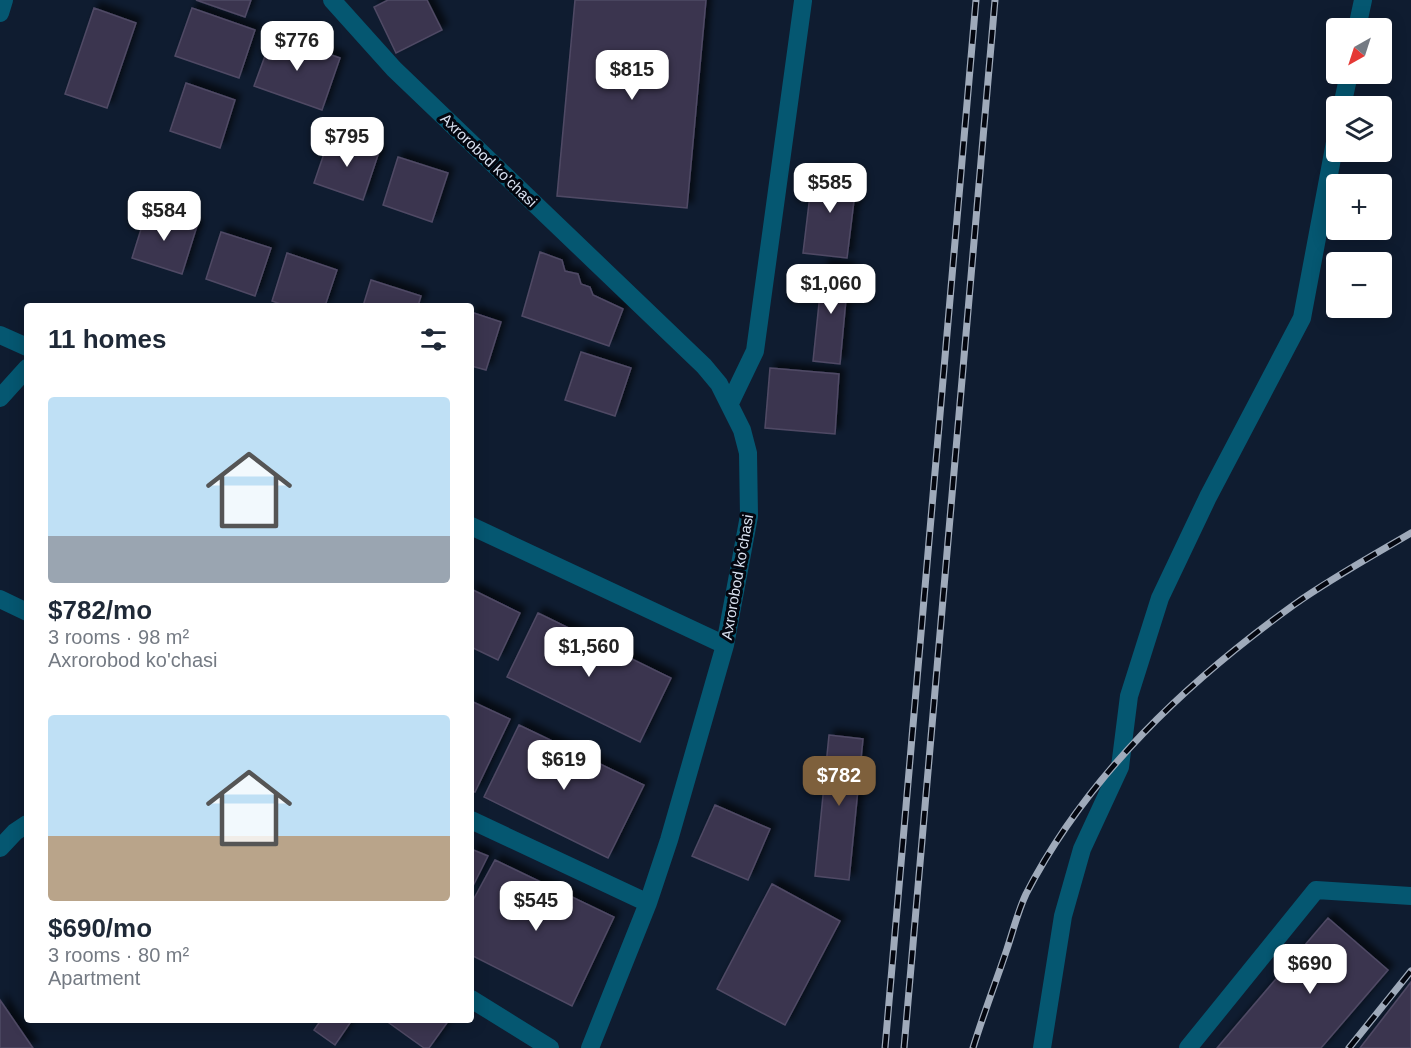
<!DOCTYPE html>
<html lang="en">
<head>
<meta charset="utf-8">
<style>
  :root { --surface:#fff; --page:#f6f6f7; --text:#1f2937; --muted:#747a83; --accent:#7e603c }
  body { margin:0; font-family:Helvetica,sans-serif; background:var(--page); color:var(--text); height:100vh; display:flex; flex-direction:column; font-size:22px; white-space:nowrap }
  * { box-sizing:border-box; margin:0 }
  p { font-size:20px; color:var(--muted) }
  .icon { flex:none; width:33px; height:33px; fill:none; stroke:currentColor; stroke-width:2; stroke-linecap:round; stroke-linejoin:round }
  .map { position:relative; flex:1; overflow:hidden }
  .details { position:absolute; left:24px; top:303px; width:450px; height:720px; display:flex; flex-direction:column; background:var(--surface); border-radius:6px; box-shadow:0 3px 15px #0003 }
  .details>* { flex:none }
  .needle { width:39px; rotate:219deg }
  .buttons { position:absolute; left:1326px; top:18px; display:grid; gap:12px }
  .buttons a { display:grid; place-items:center; width:66px; height:66px; border-radius:6px; background:var(--surface); box-shadow:0 3px 15px #0003; font-size:30px }
  .price { position:absolute; translate:-50% -51px; padding:0 14px; border-radius:12px; background:#fff; color:#222; font-size:20px; line-height:39px; filter:drop-shadow(0 2px 3px #0008) }
  .price::after { content:''; position:absolute; left:50%; top:36px; width:18px; height:14px; margin-left:-9px; background:inherit; clip-path:polygon(0 0,100% 0,50% 100%) }
  .price.active { background:var(--accent); color:#fff }
  ul { padding:0; list-style:none }
  li { display:grid; align-content:center; gap:12px; height:318px; padding:0 24px }
  li span { display:grid; place-items:center; height:186px; border-radius:6px; color:#555 }
  li>.icon { margin-inline-start:auto }
  span .icon { width:108px; height:108px; fill:#fffc; stroke-width:1 }
  li b { font-size:26px }
  h2 { display:flex; justify-content:space-between; align-items:center; height:72px; padding:0 24px; font-size:26px }
  .map>svg:first-child { display:block }
  .building { fill:#3b364f; stroke:#504a65; stroke-width:1.5; filter:url(#shadow) }
  .lines { fill:none; stroke-linecap:round; stroke-linejoin:round }
  .minor { stroke:#055771; stroke-width:18 }
  .rail-casing { stroke:#9faaba; stroke-width:7 }
  .rail { stroke:#03060f; stroke-width:4.5; stroke-dasharray:14; stroke-linecap:butt }
  .labels { text-anchor:middle; dominant-baseline:central; stroke-width:6; stroke-linejoin:round; paint-order:stroke }
  .street-label { font-size:15px; fill:#d9e2f1; stroke:#03060f }
</style>
</head>
<body>
<div class="map">
<svg width="1411" height="1048" viewBox="0 0 1411 1048">
  <defs>
    <filter id="shadow"><feDropShadow dx="5.5" dy="-5.5" stdDeviation="3" flood-color="#0009"/></filter>
  </defs>
  <rect width="100%" height="100%" fill="#0f1c30"/>
  <path class="building" d="M196 0H251L245 17Z
    M388 0H427L442 30 396 53 374 7Z
    M575 0H706L687 208 557 196Z
    M94 8 136 23 107 108 65 94Z
    M192 8 255 30 239 78 175 56Z
    M273 34 340 58 322 110 254 86Z
    M186 83 235 100 220 148 170 131Z
    M330 136 379 152 363 200 314 183Z
    M398 157 448 173 432 222 383 205Z
    M813 170 857 176 847 258 803 253Z
    M147 210 197 226 182 274 132 258Z
    M221 232 271 248 255 296 206 279Z
    M540 252 562 260 565 271 578 274 581 284 590 287 593 295 623 309 609 346 522 316Z
    M287 253 337 270 325 306H286L272 301Z
    M823 265 849 267 840 364 813 361Z
    M371 280 421 296 418 306H363Z
    M471 312 501 322 486 370 471 366Z
    M581 352 631 368 615 416 565 400Z
    M770 368 839 374 835 434 765 428Z
    M471 589 520 613 498 660 471 647Z
    M538 613 671 678 640 742 507 677Z
    M471 701 510 719 475 792 471 791Z
    M519 725 644 785 608 858 484 797Z
    M829 735 863 739 849 880 815 876Z
    M715 805 770 829 748 880 692 856Z
    M471 849 488 856 471 890Z
    M495 860 614 917 572 1006 471 955V904Z
    M772 884 840 921 785 1025 717 989Z
    M1328 918 1388 970 1321 1048H1217Z
    M1411 982V1048H1360Z
    M0 1000 33 1048H0Z
    M321 1020H352L335 1045 314 1030Z
    M385 1020H449L429 1048H424Z"/>
  <g class="lines">
    <path class="minor" d="M332 0 394 69 704 366 719 384 742 430 748 453 749 516 725 645 669 840 648 903 590 1048
      M0 13 4 0
      M1357 28 1363 0
      M1342 106 1349 74
      M0 335 27 347
      M0 398 27 368
      M730 403 755 351 803 1
      M471 526 725 645
      M0 599 27 612
      M471 820 648 903
      M0 848 15 832 27 824
      M471 999 550 1048
      M1042 1048 1063 916 1082 849 1120 767 1129 696 1160 598 1208 497 1302 318 1336 137
      M1188 1048 1316 890 1411 896"/>
    <defs>
      <path id="rail" d="M885 1048 976 0
        M904 1048 995 0
        M973 1048C983 1015 996 982 1007 949 1013 931 1018 911 1026 894 1087 775 1188 681 1295 604 1332 578 1372 556 1411 533
        M1349 1048 1411 971"/>
    </defs>
    <use href="#rail" class="rail-casing"/>
    <use href="#rail" class="rail"/>
  </g>
  <g class="labels">
    <g class="street-label">
      <text transform="translate(489 160) rotate(44)">Axrorobod ko'chasi</text>
      <text transform="translate(737 577) rotate(-80)">Axrorobod ko'chasi</text>
    </g>
  </g>
</svg>
<div class="buttons">
<a><svg class="needle" viewBox="-14 -14 28 28"><path d="M0-13l5 13h-10z" fill="#e53935"/><path d="M0 13l5-13h-10z" fill="#747a83"/></svg></a>
<a><svg class="icon" aria-label="layers" viewBox="0 0 24 24"><path d="M12 4l9 5-9 5-9-5zM3 14l9 5 9-5"/></svg></a>
<a>+</a>
<a>−</a>
</div>
<b class="price" style="left:297px;top:72px">$776</b>
<b class="price" style="left:632px;top:101px">$815</b>
<b class="price" style="left:347px;top:168px">$795</b>
<b class="price" style="left:830px;top:214px">$585</b>
<b class="price" style="left:164px;top:242px">$584</b>
<b class="price" style="left:831px;top:315px">$1,060</b>
<b class="price" style="left:589px;top:678px">$1,560</b>
<b class="price" style="left:564px;top:791px">$619</b>
<b class="price active" style="left:839px;top:807px">$782</b>
<b class="price" style="left:536px;top:932px">$545</b>
<b class="price" style="left:1310px;top:995px">$690</b>
<section class="details">
<h2>11 homes<svg class="icon" aria-label="filters" viewBox="0 0 24 24"><path d="M4 7h16M4 17h16"/><circle cx="9" cy="7" r="2"/><circle cx="15" cy="17" r="2"/></svg></h2>
<ul>
<li><span style="background:linear-gradient(#bfe0f5 75%,#9aa5b1 0)"><svg class="icon" aria-label="home" viewBox="0 0 24 24"><path d="M3 11l9-7 9 7M6 9v11h12V9"/></svg></span><div><b>$782/mo</b><p>3 rooms · 98 m²</p><p>Axrorobod ko'chasi</p></div></li>
<li><span style="background:linear-gradient(#bfe0f5 65%,#b9a48a 0)"><svg class="icon" aria-label="home" viewBox="0 0 24 24"><path d="M3 11l9-7 9 7M6 9v11h12V9"/></svg></span><div><b>$690/mo</b><p>3 rooms · 80 m²</p><p>Apartment</p></div></li>
</ul>
</section>
</div>
</body>
</html>
